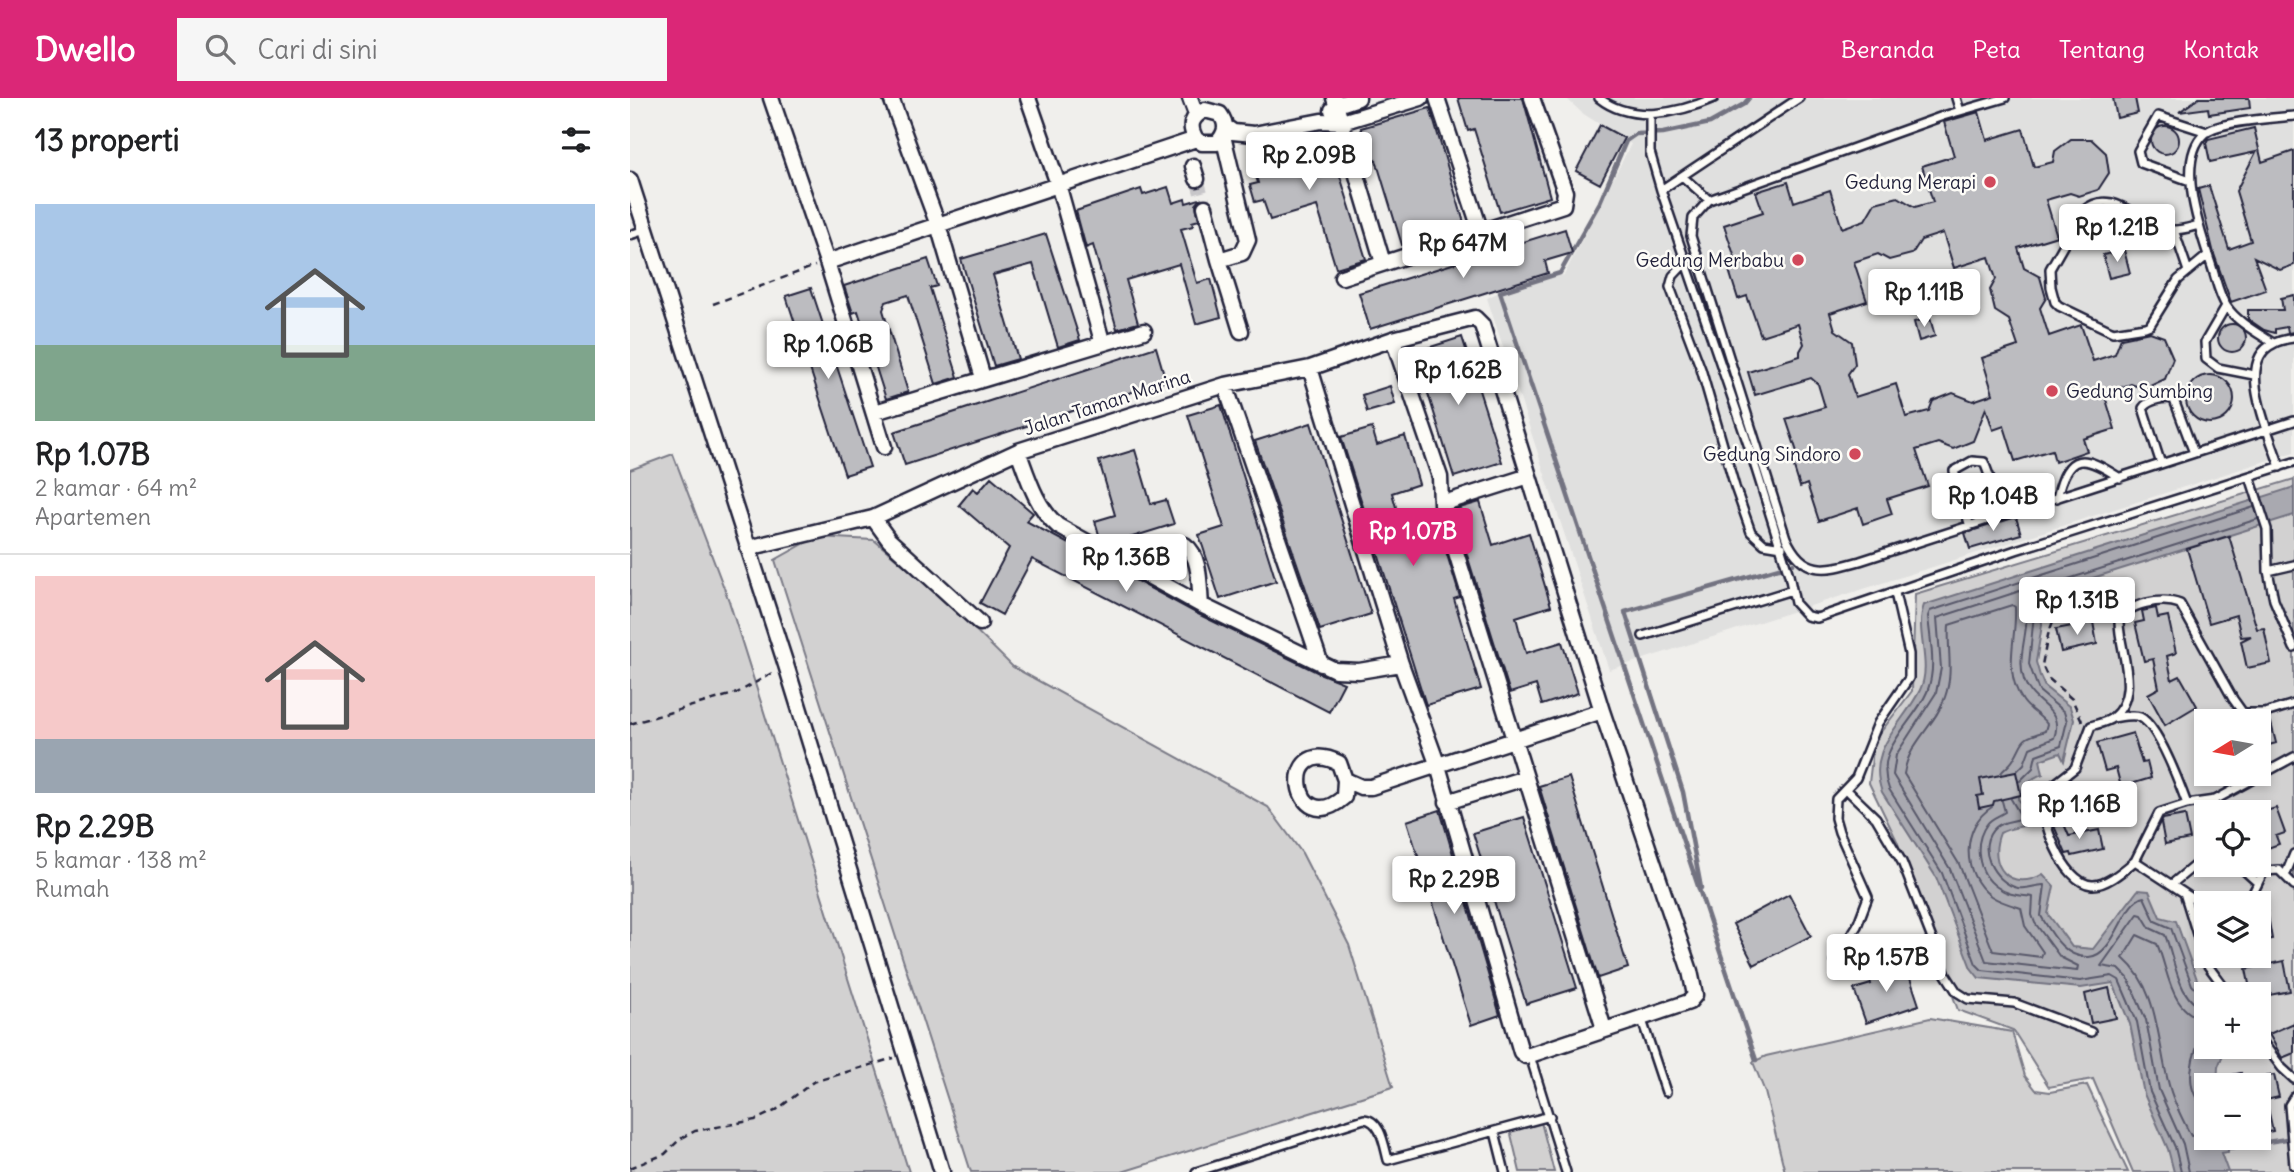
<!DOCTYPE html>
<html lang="id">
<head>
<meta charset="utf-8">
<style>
  :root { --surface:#fff; --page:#f6f6f6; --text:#202124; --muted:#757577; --line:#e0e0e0; --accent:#db2777 }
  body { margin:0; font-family:Delius,sans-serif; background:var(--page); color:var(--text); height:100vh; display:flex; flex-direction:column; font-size:26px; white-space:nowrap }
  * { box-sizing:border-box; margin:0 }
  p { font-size:23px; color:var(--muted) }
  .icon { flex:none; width:38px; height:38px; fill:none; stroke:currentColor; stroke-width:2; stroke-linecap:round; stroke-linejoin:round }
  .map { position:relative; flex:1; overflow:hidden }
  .details { display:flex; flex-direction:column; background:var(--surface); width:630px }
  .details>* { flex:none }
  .needle { width:46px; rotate:259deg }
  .fabs { position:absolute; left:1564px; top:611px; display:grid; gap:14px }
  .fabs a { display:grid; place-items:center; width:77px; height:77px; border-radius:0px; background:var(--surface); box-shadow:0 4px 10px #0003; font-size:35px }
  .price { position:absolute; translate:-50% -60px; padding:0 16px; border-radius:7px; background:#fff; color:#222; font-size:23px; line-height:46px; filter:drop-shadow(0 2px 4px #0008) }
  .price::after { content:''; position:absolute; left:50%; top:42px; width:21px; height:16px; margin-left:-10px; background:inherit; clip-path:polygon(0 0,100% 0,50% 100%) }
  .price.active { background:var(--accent); color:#fff }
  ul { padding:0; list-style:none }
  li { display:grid; align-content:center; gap:14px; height:371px; padding:0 35px }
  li+li { border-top:2px solid var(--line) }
  li span { display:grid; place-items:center; height:217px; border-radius:0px; color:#555 }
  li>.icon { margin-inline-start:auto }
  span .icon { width:126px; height:126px; fill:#fffc; stroke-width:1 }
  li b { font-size:30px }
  h2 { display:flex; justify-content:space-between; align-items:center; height:84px; padding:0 35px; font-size:30px }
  header { display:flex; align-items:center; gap:42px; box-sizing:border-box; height:98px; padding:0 35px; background:var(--accent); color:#fff }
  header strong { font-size:33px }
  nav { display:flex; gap:38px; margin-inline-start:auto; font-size:24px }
  .search { width:490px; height:63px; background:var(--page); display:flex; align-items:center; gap:18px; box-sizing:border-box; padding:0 24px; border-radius:0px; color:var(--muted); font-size:26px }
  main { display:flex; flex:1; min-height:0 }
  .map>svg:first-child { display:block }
  .built { fill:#e0e0df }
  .green { fill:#d2d1d1; stroke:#7a7a86; stroke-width:2; fill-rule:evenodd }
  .water { fill:#a9a9b0; stroke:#737381; stroke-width:2 }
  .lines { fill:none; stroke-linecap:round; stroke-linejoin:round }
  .shore { stroke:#58586a; stroke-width:2 }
  .stream { stroke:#737381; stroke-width:4.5 }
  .building { fill:#bcbcc0; stroke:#22223b; stroke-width:2; fill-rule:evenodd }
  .street-tunnel { stroke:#c7c6c9; stroke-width:14; stroke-dasharray:14 7; stroke-linecap:butt }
  .lane-casing { stroke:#22223b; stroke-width:12 }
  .street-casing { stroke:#22223b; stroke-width:19 }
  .path { stroke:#22223b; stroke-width:2.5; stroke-dasharray:7 5; stroke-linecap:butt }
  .lane { stroke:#fdfcf7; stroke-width:7 }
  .street { stroke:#fdfcf7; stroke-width:14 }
  .poi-dot { fill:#d1495b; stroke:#fdfcf7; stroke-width:2.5 }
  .labels { text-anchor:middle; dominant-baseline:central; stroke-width:5; stroke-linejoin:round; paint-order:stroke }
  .poi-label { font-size:19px; fill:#22223b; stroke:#fdfcf7; text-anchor:end }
  .street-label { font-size:19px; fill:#22223b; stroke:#fdfcf7 }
</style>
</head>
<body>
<header>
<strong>Dwello</strong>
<div class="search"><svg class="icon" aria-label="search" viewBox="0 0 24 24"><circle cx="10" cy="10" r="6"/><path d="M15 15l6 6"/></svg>Cari di sini</div>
<nav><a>Beranda</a><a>Peta</a><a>Tentang</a><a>Kontak</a></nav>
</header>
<main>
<section class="details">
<h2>13 properti<svg class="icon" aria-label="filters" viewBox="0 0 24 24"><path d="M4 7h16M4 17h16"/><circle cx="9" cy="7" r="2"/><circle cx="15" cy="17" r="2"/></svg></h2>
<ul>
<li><span style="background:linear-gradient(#a9c7e8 65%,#7fa58c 0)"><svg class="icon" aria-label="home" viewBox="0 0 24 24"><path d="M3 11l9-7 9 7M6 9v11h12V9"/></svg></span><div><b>Rp 1.07B</b><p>2 kamar · 64 m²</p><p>Apartemen</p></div></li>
<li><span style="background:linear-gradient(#f6c9c9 75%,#9aa5b1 0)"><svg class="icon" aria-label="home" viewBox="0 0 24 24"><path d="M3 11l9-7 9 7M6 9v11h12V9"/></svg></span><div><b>Rp 2.29B</b><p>5 kamar · 138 m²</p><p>Rumah</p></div></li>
</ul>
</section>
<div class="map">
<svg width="1664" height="1074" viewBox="0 0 1664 1074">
  <rect width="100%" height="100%" fill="#f0efec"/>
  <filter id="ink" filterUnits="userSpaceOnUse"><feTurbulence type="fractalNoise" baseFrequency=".0143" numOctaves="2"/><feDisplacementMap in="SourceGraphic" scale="14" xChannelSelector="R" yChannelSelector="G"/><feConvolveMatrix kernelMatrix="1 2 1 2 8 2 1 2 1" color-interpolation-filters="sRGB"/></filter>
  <g filter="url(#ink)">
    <path class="built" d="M936 0H1664V354L979 572 857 200 883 187 934 177 1001 46 952 15Z"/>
    <path class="green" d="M43 356 99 503 279 1074H0V372Z
      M1664 381V1074H1503L1463 981 1419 989 1383 932 1328 912 1267 743 1239 685 1244 643 1282 593 1285 496ZM1577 623H1629V676H1577ZM1577 714H1629V766H1577ZM1577 805H1629V858H1577ZM1577 896H1629V948H1577ZM1577 987H1629V1040H1577Z
      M186 439 244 442 311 498 383 569 638 709 672 755 719 847 763 989 492 1074H341L145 462Z
      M1300 920 1382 934 1395 978 1406 992 1420 994 1457 987 1498 1074H1155L1135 994 1123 964 1136 958Z
      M911 1024 924 1074H890L880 1032Z"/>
    <path class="water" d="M1664 389V417L1418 494 1411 501 1412 527 1406 564 1410 578 1415 589 1440 609 1444 622 1434 663 1430 655 1410 662 1413 676C1400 680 1393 688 1388 701L1397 711 1402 725C1391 730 1381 729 1370 735 1357 768 1380 795 1413 776L1424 788 1418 816 1442 849 1463 851 1508 792 1519 793 1530 819 1546 823 1568 884 1578 896 1577 948 1596 949 1588 969 1587 987H1577V1040H1589L1598 1047V1054L1591 1055 1598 1074H1544L1538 1051 1514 996 1500 926 1483 885 1451 890 1349 880 1341 870 1306 779 1252 694C1236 651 1272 628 1290 592 1303 565 1284 534 1294 507Z"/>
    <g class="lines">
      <path class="shore" d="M1390 683 1403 670 1406 657 1431 648 1437 623 1434 614 1409 593 1399 566 1406 496 1416 488 1628 421
        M1381 701 1392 720C1384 724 1374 722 1366 729 1344 748 1364 785 1388 790 1398 792 1407 786 1415 787L1411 818C1422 836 1435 861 1459 859 1486 857 1492 803 1514 799L1525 823 1541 830 1562 887 1577 903
        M1372 703 1375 714C1369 718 1361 720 1357 726 1343 745 1347 775 1367 789 1379 798 1390 797 1403 799L1402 817 1405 825 1430 859 1448 868 1447 873 1356 863 1320 771 1263 677 1266 657 1306 595 1311 570 1307 520 1393 492 1396 495C1394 506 1397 517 1396 528 1394 548 1388 563 1394 582 1403 609 1435 609 1424 640L1400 650 1394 666 1387 673
        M1362 709C1331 728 1331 777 1361 798 1370 804 1381 807 1391 810L1395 828 1413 854 1411 859 1363 853 1329 766 1274 676C1278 645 1306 627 1315 599 1324 574 1317 552 1319 527L1382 507 1385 509C1387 542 1372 572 1393 603 1399 612 1410 617 1417 626L1415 633C1387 642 1396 641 1383 662 1380 667 1374 671 1371 675
        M1577 922C1539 916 1539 872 1527 846L1507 837 1493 860C1529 891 1527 944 1539 987 1543 1004 1553 1022 1561 1038L1566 1037 1577 1019
        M1577 931C1561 952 1551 994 1577 1010
        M1551 1074 1545 1049 1520 994 1507 924 1489 882 1482 878 1450 883 1352 872 1346 866 1312 775 1259 691C1243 651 1283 627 1297 594 1307 570 1300 542 1298 518L1300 513 1624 409
        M1559 1074 1553 1046 1529 992 1516 922 1498 880 1489 871 1471 868 1508 816 1512 817 1520 830 1535 837C1545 860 1547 904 1577 912"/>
      <path class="stream" d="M1119 0 1114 6 1080 25 1033 35 1006 36 996 43 970 104 930 175 870 194 1126 962
        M1071 790 1053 694 995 514 1163 466
        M1598 1050 1663 1040"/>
    </g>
    <path class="building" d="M828 0H893L920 99 870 114 844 31 838 33Z
      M1483 0H1505L1508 15 1487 20Z
      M1569 0H1619L1620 10 1579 16 1578 10 1549 14Z
      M800 10 835 128 772 147 746 62 741 64 731 30Z
      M1349 14 1357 42 1393 31 1404 69 1423 64 1425 53 1441 41H1461L1476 55 1479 75 1468 92 1449 98 1440 95 1416 102 1427 138 1388 150 1394 170 1410 179 1416 200 1410 210 1419 238 1451 227 1463 263 1485 256 1491 240 1520 234 1534 239 1543 260 1535 281 1514 291 1501 286 1474 295 1485 331 1453 341 1457 353 1425 364 1422 352 1385 363 1374 328 1363 332 1356 310 1343 343 1323 351 1308 345 1286 352 1298 388 1257 401 1262 416 1233 426 1228 410 1189 423 1177 386 1170 389 1160 357 1167 354 1156 321 1195 309 1188 286 1181 280 1125 297 1118 274 1170 258V253L1174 246 1168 226 1131 238 1117 198 1108 201 1097 166 1106 163 1094 127 1133 114 1126 94 1158 84 1164 104 1200 92 1212 130 1235 122 1245 105 1268 99 1285 109 1303 104 1292 68 1324 58 1314 24ZM1313 135 1324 170 1359 159 1366 181 1360 192 1365 213 1379 222 1388 248 1352 260 1363 296 1343 303 1323 295 1303 303 1299 313 1276 319 1266 286 1225 299 1218 276 1225 266 1222 244 1205 232 1200 215 1237 203 1224 164 1248 156 1259 162 1282 156 1291 142Z
      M970 27 994 40 970 86 946 73Z
      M1521 42a14 14 0 1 1 28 0a14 14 0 1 1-28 0Z
      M1624 30 1632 64 1664 53V167L1650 172 1624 159 1636 192 1601 204 1584 156 1568 91 1579 88 1599 151 1621 143 1606 93 1626 54 1580 64 1576 45 1578 41Z
      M696 33 736 161 706 170 687 108 640 122 633 102 625 104 620 87 628 85 620 60Z
      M538 89 543 105 555 101 556 105 570 101 566 107 569 122 562 124 563 128 551 131 567 185 581 181 591 219 566 226 549 166 496 182 508 225 487 231 463 147 456 150 446 113 511 91 513 97Z
      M935 131 942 155 915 163 918 175 740 231 729 195Z
      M416 136 450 242 428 249 403 166 363 177 388 261 364 268 331 161Z
      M1494 152 1500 175 1479 180 1473 157Z
      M298 161 307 188 300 190 328 279 306 286 278 197 256 204 253 212 278 294 256 301 228 213 223 215 214 188Z
      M181 190 240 369 215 377 156 198Z
      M1664 197V234L1658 235 1657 229 1645 231V235L1634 232 1618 221V212H1653L1651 200Z
      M1300 220 1305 238 1289 243 1284 224Z
      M1588 240a14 14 0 1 1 28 0a14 14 0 1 1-28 0Z
      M832 239 872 364 824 379 785 254Z
      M526 249 536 283 275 367 264 334Z
      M1556 301a24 24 0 1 1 48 0a24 24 0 1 1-48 0Z
      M760 288 765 306 737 314 732 297Z
      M591 307 646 483 590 501 569 437 594 429 558 317Z
      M681 325 741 516 690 532 625 343Z
      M742 330 747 347 775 338 789 386 762 395 770 423 804 414 830 499 824 501 851 591 796 607 711 339Z
      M505 352 521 406 536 402 544 426 480 446 470 440 465 423 485 417 469 363Z
      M361 379 403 415 396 423 566 515 689 575 714 585 699 614 402 461 372 517 350 505 379 450 329 407 343 390 348 394Z
      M850 404 863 447 899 435 921 508 886 519 889 531 896 555 932 544 948 595 912 607 906 587 880 595 823 412Z
      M1386 419 1391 436 1340 451 1335 435Z
      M1599 438 1627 531 1634 530 1641 565 1617 570 1611 543 1621 538 1611 539 1606 517 1579 525 1557 451Z
      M1526 510 1528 520 1538 518 1546 555 1537 558 1542 582 1550 578 1567 608 1535 627 1518 596 1529 590 1523 561 1514 563 1505 525 1514 523 1512 513Z
      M1463 524 1467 546 1431 554 1426 531Z
      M1641 625 1646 645 1629 650V628Z
      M1503 635 1512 665 1517 664 1521 680 1491 689 1486 670 1475 673 1467 645Z
      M1386 674 1391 697 1364 703 1363 707 1349 710 1347 698 1353 697 1350 681Z
      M939 679 998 870 968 880 909 688Z
      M1491 694 1498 720 1474 727 1467 702Z
      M1646 710 1655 735 1646 738 1649 746 1638 750 1635 742 1629 744V715Z
      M810 712 870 917 841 927 777 723Z
      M1555 717 1560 741 1535 746 1531 725 1533 721Z
      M894 719 947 890 896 906 843 735Z
      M1434 726 1439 738 1469 732 1473 751 1442 758 1441 755 1436 756 1424 728Z
      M1159 796 1181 838 1124 867 1103 826Z
      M1635 801 1642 841 1629 843V802Z
      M1654 863 1660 893 1629 899V896H1621L1616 871Z
      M1257 867 1260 877 1277 871 1289 907 1236 925 1224 891 1241 886 1237 873Z
      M1479 890 1486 920 1461 925 1455 896Z
      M1664 925V955L1652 960 1639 936Z
      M1611 975 1614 987H1580V982Z
      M1644 977 1649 999 1636 1002 1643 1033 1629 1036V980Z"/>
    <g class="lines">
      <path class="street-tunnel" d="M567 81 575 109"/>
      <defs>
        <path id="lane" d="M969 0C1002 26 1049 15 1084 0
          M1169 0 1031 92 1120 352 1159 477 1165 505 1177 518 1187 520 1386 452 1664 364
          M1326 0 1330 13
          M1020 16V54L1031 92
          M1053 79 1079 102 1313 18 1375 0
          M1560 83 1511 65 1508 53 1528 18 1577 34
          M1079 102 1063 120 1061 138 1156 440C1173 478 1195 473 1230 463L1664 323
          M1569 127C1561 129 1550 133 1541 132 1511 129 1484 86 1453 113L1420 171 1421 189 1425 204 1429 208 1483 234 1515 229 1520 227 1548 182 1578 157
          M1544 132 1558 173
          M0 137 15 132
          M1056 164 1043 178 1040 189 1071 271 1105 389 1121 434 1134 446 1152 449
          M1596 208 1575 244 1576 261 1588 270 1624 277
          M1643 245C1628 235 1607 224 1597 209 1589 198 1586 181 1582 169 1571 136 1544 63 1575 35 1589 23 1644 20 1664 18
          M1531 366 1513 310C1518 302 1536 298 1544 302L1564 355
          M1650 369C1641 339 1604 264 1643 246 1649 242 1657 241 1664 240
          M1620 379 1637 431 1638 473 1644 502 1664 550
          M1427 400C1438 353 1453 356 1490 380
          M1340 429 1324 373 1342 363 1354 364 1374 417
          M1638 473 1664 467
          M1013 538 1162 492
          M1482 620C1490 619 1503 616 1510 619 1528 627 1550 687 1557 706
          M1216 691 1246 720 1272 764 1316 877 1327 894 1338 901 1384 905 1461 934
          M1505 763 1529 715 1557 706 1585 702 1664 659
          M1607 766 1628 785
          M1655 778 1664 756
          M1542 786 1577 757
          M1555 798 1576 865 1599 896
          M1618 805 1634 773 1649 772 1664 787
          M1577 810 1505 763C1494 772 1476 788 1462 787 1433 785 1409 720 1413 695L1445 670 1461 628C1467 626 1477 624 1482 620 1512 596 1489 553 1489 524 1496 505 1533 499 1550 506L1603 601 1613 615H1635L1664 606
          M1204 863 1227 828 1238 799 1209 734 1205 720 1206 701 1226 680 1248 625 1279 580V556L1265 495
          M1011 919 1036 994
          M1629 939 1652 970 1664 981
          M900 958 936 1074
          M1664 999 1659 1007 1664 1067
          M865 1034 875 1074
          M566 1074 734 1021C751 1022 754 1047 758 1062L920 1018"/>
        <path id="street" d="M141 0 197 164
          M261 0 308 127 353 280
          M398 0 428 86 472 243
          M560 0 566 16
          M704 0 753 165
          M807 0 851 134
          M702 12 707 7 728 0
          M596 29 603 34 624 36 691 23 712 24 791 0
          M593 38 618 142 612 155 589 162 611 233
          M563 68 567 81
          M0 82 156 567 312 1074
          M575 109 589 162
          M712 179 933 107 935 94 902 0
          M763 241 810 379 811 406 974 931
          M595 287 691 566
          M245 314 514 233
          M254 349 197 164 566 41 572 45H587C596 35 598 27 590 16L575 12C561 19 558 28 566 41
          M388 353C398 380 406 409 428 428L571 507 705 572 729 573 771 566
          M811 406 899 378
          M243 420 259 442 350 525
          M118 450 243 420 388 353 595 287 680 270 763 241 845 220 852 227 972 613 1060 873 1065 897 1059 904 900 957 896 958 891 954 808 668 771 566 680 270
          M496 465 535 450 555 447C571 458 569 488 571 507
          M715 682 714 699C663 744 648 635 709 665L715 682 731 689H741L972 613
          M817 704 895 680"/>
      </defs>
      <use href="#lane" class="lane-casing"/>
      <use href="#street" class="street-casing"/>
      <path class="path" d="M83 206 185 168
        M1452 623 1442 601 1418 580 1412 567 1418 537 1426 515 1481 504 1488 509
        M0 626 107 595 144 574
        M0 1070 35 1056 50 1041 65 1033 125 1022 145 1013 183 984 264 960"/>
      <use href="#lane" class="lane"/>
      <use href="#street" class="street"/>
    </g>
  </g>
  <g class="poi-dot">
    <circle cx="1360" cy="84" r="7"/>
    <circle cx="1168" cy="162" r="7"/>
    <circle cx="1422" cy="293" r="7"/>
    <circle cx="1225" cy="356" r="7"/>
  </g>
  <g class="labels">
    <g class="poi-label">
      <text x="1346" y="84">Gedung Merapi</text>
      <text x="1154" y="162">Gedung Merbabu</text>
      <text x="1436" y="293" text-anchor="start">Gedung Sumbing</text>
      <text x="1211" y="356">Gedung Sindoro</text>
    </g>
    <g class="street-label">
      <text transform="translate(477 304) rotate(-18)">Jalan Taman Marina</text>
    </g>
  </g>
</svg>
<div class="fabs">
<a><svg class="needle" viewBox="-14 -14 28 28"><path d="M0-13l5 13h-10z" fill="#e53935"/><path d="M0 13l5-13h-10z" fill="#757577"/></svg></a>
<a><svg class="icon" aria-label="locate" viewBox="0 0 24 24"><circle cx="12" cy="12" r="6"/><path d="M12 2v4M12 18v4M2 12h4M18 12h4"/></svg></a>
<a><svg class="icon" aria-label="layers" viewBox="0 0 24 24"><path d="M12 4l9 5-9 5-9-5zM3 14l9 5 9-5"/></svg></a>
<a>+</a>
<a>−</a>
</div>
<b class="price" style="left:679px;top:94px">Rp 2.09B</b>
<b class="price" style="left:1487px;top:166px">Rp 1.21B</b>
<b class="price" style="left:833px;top:182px">Rp 647M</b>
<b class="price" style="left:1294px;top:231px">Rp 1.11B</b>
<b class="price" style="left:198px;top:283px">Rp 1.06B</b>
<b class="price" style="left:828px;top:309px">Rp 1.62B</b>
<b class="price" style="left:1363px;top:435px">Rp 1.04B</b>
<b class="price active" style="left:783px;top:470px">Rp 1.07B</b>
<b class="price" style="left:496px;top:496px">Rp 1.36B</b>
<b class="price" style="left:1447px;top:539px">Rp 1.31B</b>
<b class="price" style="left:1449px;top:743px">Rp 1.16B</b>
<b class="price" style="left:824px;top:818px">Rp 2.29B</b>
<b class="price" style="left:1256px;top:896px">Rp 1.57B</b>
</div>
</main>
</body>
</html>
